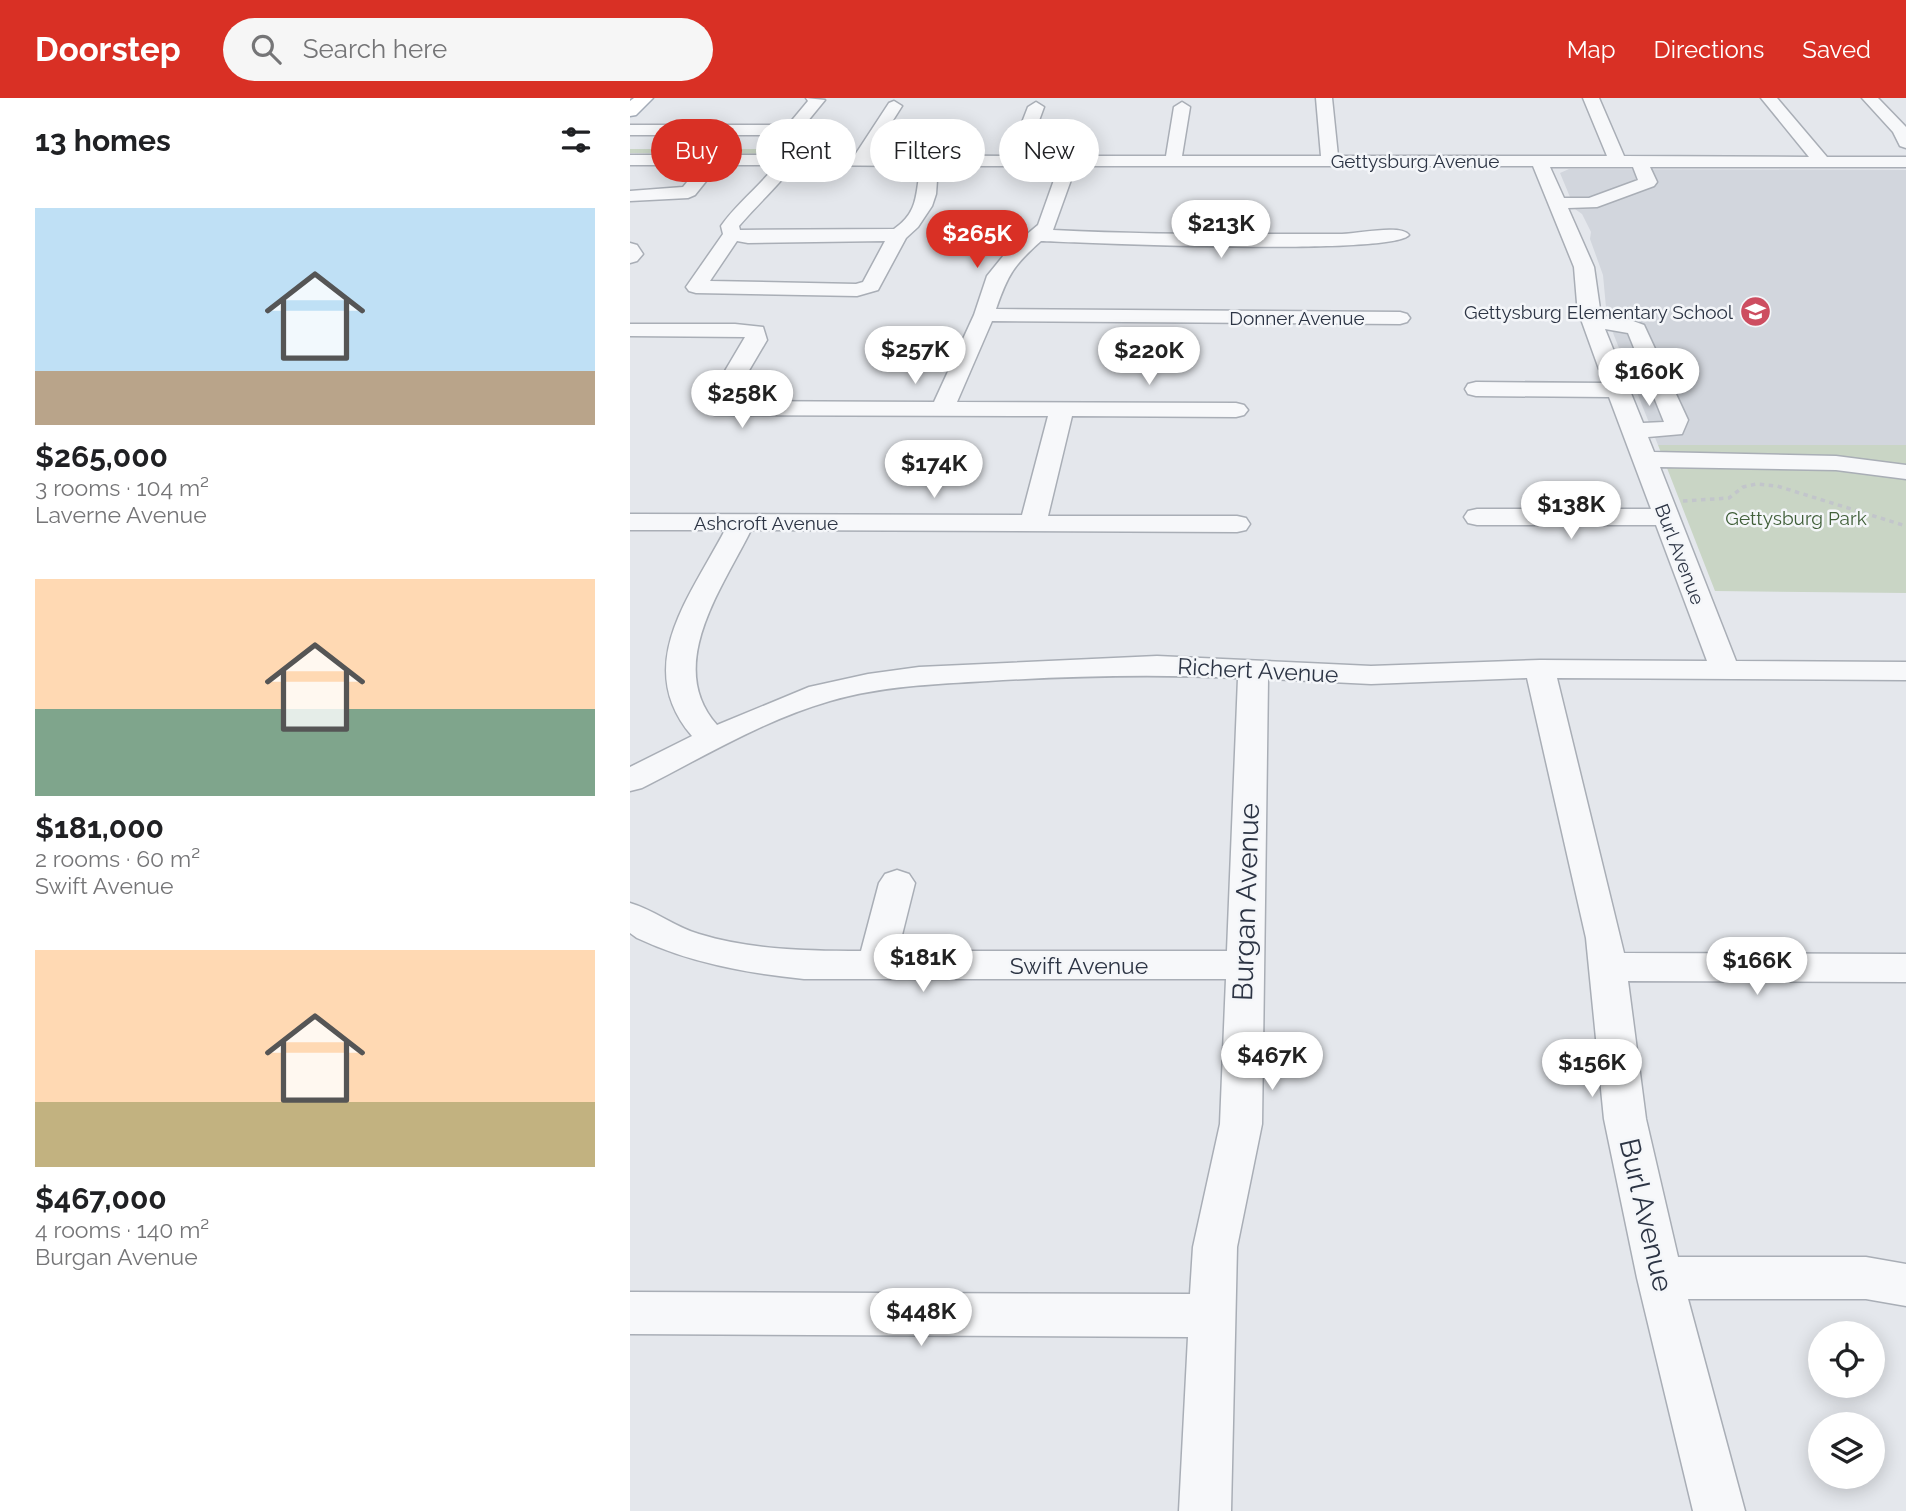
<!DOCTYPE html>
<html lang="en">
<head>
<meta charset="utf-8">
<style>
  :root { --surface:#fff; --page:#f6f6f6; --text:#202124; --muted:#757577; --accent:#d93025 }
  body { margin:0; font-family:Raleway,sans-serif; background:var(--page); color:var(--text); height:100vh; display:flex; flex-direction:column; font-size:26px; white-space:nowrap }
  * { box-sizing:border-box; margin:0 }
  p { font-size:23px; color:var(--muted) }
  .icon { flex:none; width:38px; height:38px; fill:none; stroke:currentColor; stroke-width:2; stroke-linecap:round; stroke-linejoin:round }
  .map { position:relative; flex:1; overflow:hidden }
  .side { display:flex; flex-direction:column; background:var(--surface); width:630px }
  .side>* { flex:none }
  .guide { position:absolute; left:21px; top:21px; width:665px; height:63px; display:flex; gap:14px }
  .controls { position:absolute; left:1178px; top:1223px; display:grid; gap:14px }
  .controls a { display:grid; place-items:center; width:77px; height:77px; border-radius:50%; background:var(--surface); box-shadow:0 4px 18px #0003; font-size:35px }
  .price { position:absolute; translate:-50% -60px; padding:0 16px; border-radius:24px; background:#fff; color:#222; font-size:23px; line-height:46px; filter:drop-shadow(0 2px 4px #0008) }
  .price::after { content:''; position:absolute; left:50%; top:42px; width:21px; height:16px; margin-left:-10px; background:inherit; clip-path:polygon(0 0,100% 0,50% 100%) }
  .price.selected { background:var(--accent); color:#fff }
  ul { padding:0; list-style:none }
  li { display:grid; align-content:center; gap:14px; height:371px; padding:0 35px }
  li span { display:grid; place-items:center; height:217px; border-radius:0px; color:#555 }
  li>.icon { margin-inline-start:auto }
  span .icon { width:126px; height:126px; fill:#fffc; stroke-width:1 }
  li b { font-size:30px }
  h2 { display:flex; justify-content:space-between; align-items:center; height:84px; padding:0 35px; font-size:30px }
  .pill { padding:0 24px; border-radius:32px; background:var(--surface); box-shadow:0 4px 18px #0003; font-size:24px; line-height:63px }
  .pill.selected { background:var(--accent); color:#fff }
  header { display:flex; align-items:center; gap:42px; box-sizing:border-box; height:98px; padding:0 35px; background:var(--accent); color:#fff }
  header strong { font-size:33px }
  nav { display:flex; gap:38px; margin-inline-start:auto; font-size:24px }
  .search { width:490px; height:63px; background:var(--page); display:flex; align-items:center; gap:18px; box-sizing:border-box; padding:0 24px; border-radius:38px; color:var(--muted); font-size:26px }
  main { display:flex; flex:1; min-height:0 }
  .map>svg:first-child { display:block }
  .built { fill:#d2d6dd }
  .green { fill:#c9d5c5 }
  .lines { fill:none; stroke-linecap:round; stroke-linejoin:round }
  .minor-casing { stroke:#a9aeb6; stroke-width:3 }
  .major-casing { stroke:#a3abb7; stroke-width:3 }
  .path { stroke:#c2c5cb; stroke-width:3.5; stroke-dasharray:4.5 4.5; stroke-linecap:butt }
  .minor { fill:#f7f8fa; fill-rule:evenodd }
  .major { fill:#fff; fill-rule:evenodd }
  .labels { text-anchor:middle; dominant-baseline:central; stroke-width:5; stroke-linejoin:round; paint-order:stroke }
  .far-street-label { font-size:19px; fill:#2c3444; stroke:#f4f6f9 }
  .far-poi-label { font-size:19px; fill:#2c3444; stroke:#f4f6f9; text-anchor:end }
  .far-park-label { font-size:19px; fill:#405f39; stroke:#f4f6f9 }
  .street-label { font-size:23px; fill:#2c3444; stroke:#f4f6f9 }
  .near-street-label { font-size:28px; fill:#2c3444; stroke:#f4f6f9 }
</style>
</head>
<body>
<header>
<strong>Doorstep</strong>
<div class="search"><svg class="icon" aria-label="search" viewBox="0 0 24 24"><circle cx="10" cy="10" r="6"/><path d="M15 15l6 6"/></svg>Search here</div>
<nav><a>Map</a><a>Directions</a><a>Saved</a></nav>
</header>
<main>
<section class="side">
<h2>13 homes<svg class="icon" aria-label="filters" viewBox="0 0 24 24"><path d="M4 7h16M4 17h16"/><circle cx="9" cy="7" r="2"/><circle cx="15" cy="17" r="2"/></svg></h2>
<ul>
<li><span style="background:linear-gradient(#bfe0f5 75%,#b9a48a 0)"><svg class="icon" aria-label="home" viewBox="0 0 24 24"><path d="M3 11l9-7 9 7M6 9v11h12V9"/></svg></span><div><b>$265,000</b><p>3 rooms · 104 m²</p><p>Laverne Avenue</p></div></li>
<li><span style="background:linear-gradient(#ffd9b3 60%,#7fa58c 0)"><svg class="icon" aria-label="home" viewBox="0 0 24 24"><path d="M3 11l9-7 9 7M6 9v11h12V9"/></svg></span><div><b>$181,000</b><p>2 rooms · 60 m²</p><p>Swift Avenue</p></div></li>
<li><span style="background:linear-gradient(#ffd9b3 70%,#c2b280 0)"><svg class="icon" aria-label="home" viewBox="0 0 24 24"><path d="M3 11l9-7 9 7M6 9v11h12V9"/></svg></span><div><b>$467,000</b><p>4 rooms · 140 m²</p><p>Burgan Avenue</p></div></li>
</ul>
</section>
<div class="map">
<svg width="1276" height="1413" viewBox="0 0 1276 1413">
  <rect width="100%" height="100%" fill="#e4e7ec"/>
  <path class="built" d="M939 71 1276 72V347H1028L977 220 973 177 960 141 961 134 952 116 945 111 930 75Z"/>
  <path class="green" d="M0 51H222L211 56 0 55Z
    M1028 347H1276V495L1085 493Z"/>
  <g class="lines">
    <defs>
      <path id="minor" d="M176 0 195 2 168 35 162 37H0V27H158L178 3Z
        M686 0H702L708 58H977L953 0H969L994 58 1179 59 1131 0H1147L1197 59H1276V69H1020L1027 84 1024 88 967 109 938 110 964 169 971 218 992 219 1014 227 1058 322 1052 336 1018 339 1024 354 1206 358 1276 367V381L1206 372 1030 369 1106 563 1276 564V582L927 580 994 855 1276 856V884L998 883 1016 1021 1048 1159H1236L1276 1166V1208L1236 1201H1058L1115 1413H1063L1007 1180 974 1021 956 840 897 580 741 586 638 581 632 1026 607 1149 601 1413H549L558 1239 0 1236V1194L560 1196 563 1149 590 1026 596 881H174C116 875 60 865 7 840L0 835V805C24 812 45 829 69 836 121 852 177 853 231 853L249 785 255 776 267 772 279 776 285 785 268 853H597L608 580C524 576 442 578 358 583 305 586 251 588 200 603 134 622 73 659 12 690L0 693V669L62 638C2 568 60 499 95 432H0V416L392 417 418 318 85 317 77 315 73 310 115 239 0 238V226H105L133 229 137 242 101 303 304 304 344 217 357 178 378 152 408 127 429 68H308L306 96 302 108 288 129 276 140 248 192 227 198 66 195 59 193 56 189 93 136 91 128C107 105 129 89 146 67H89L65 97 58 100 0 103V93L53 89 71 67H0V57H225L259 5 264 3 272 8 241 57 379 58 398 9 406 4 414 9 396 58H536L544 9 552 4 560 9 552 58H691ZM164 67 291 68C285 94 290 113 264 131L110 132 109 128C127 107 147 89 164 67ZM446 68H903L944 169 947 205 952 224 974 285 846 284 838 286 835 291 838 296 846 298 979 299 1021 411H847L838 413 834 419 838 425 847 427H1026L1077 563 910 562 741 568 527 558 289 569 238 576 179 589 87 627C34 568 93 489 121 432L607 434 616 432 620 426 616 420 607 418H418L442 318 606 319 614 317 618 312 614 307 606 305 327 304 362 223 770 226 777 224 780 220 777 216 770 214 366 211C378 176 384 167 411 143 456 145 762 158 779 137 771 126 727 136 712 136 616 136 519 137 423 132ZM920 69H1003L1008 82 959 100H934ZM107 143 118 145 255 143 233 184 226 186 80 183ZM975 231 998 235 1034 324 1013 325Z
        M1232 0H1248L1276 29V50L1270 48 1263 34Z
        M0 145 7 147 13 156 7 163 0 165Z"/>
      <path id="major" d="M4 0H23L6 17 0 18V3Z"/>
    </defs>
    <use href="#minor" class="minor-casing"/>
    <use href="#major" class="major-casing"/>
    <path class="path" d="M1053 403 1099 400 1113 389 1126 386 1147 388 1276 428"/>
    <use href="#minor" class="minor"/>
    <use href="#major" class="major"/>
  </g>
  <defs>
    <symbol id="school-disc" viewBox="-11 -11 22 22"><circle r="9.5" fill="#cd4d60" stroke="#f4f6f9"/><path d="M0-5L7-2L0 1L-7-2ZM-4 1L0 2.5L4 1V4Q0 6-4 4Z" fill="#fff"/></symbol>
  </defs>
  <g fill-rule="evenodd">
    <use href="#school-disc" x="1108" y="196" width="35" height="35"/>
  </g>
  <g class="labels">
    <g class="far-street-label">
      <text x="785" y="63">Gettysburg Avenue</text>
      <text x="667" y="220">Donner Avenue</text>
      <text x="136" y="425">Ashcroft Avenue</text>
      <text transform="translate(1050 456) rotate(69)">Burl Avenue</text>
    </g>
    <g class="far-poi-label">
      <text x="1103" y="214">Gettysburg Elementary School</text>
    </g>
    <g class="far-park-label">
      <text x="1166" y="420">Gettysburg Park</text>
    </g>
    <g class="street-label">
      <text transform="translate(628 572) rotate(3)">Richert Avenue</text>
      <text x="449" y="867">Swift Avenue</text>
    </g>
    <g class="near-street-label">
      <text transform="translate(616 804) rotate(-88)">Burgan Avenue</text>
      <text transform="translate(1016 1117) rotate(77)">Burl Avenue</text>
    </g>
  </g>
</svg>
<div class="controls">
<a><svg class="icon" aria-label="locate" viewBox="0 0 24 24"><circle cx="12" cy="12" r="6"/><path d="M12 2v4M12 18v4M2 12h4M18 12h4"/></svg></a>
<a><svg class="icon" aria-label="layers" viewBox="0 0 24 24"><path d="M12 4l9 5-9 5-9-5zM3 14l9 5 9-5"/></svg></a>
</div>
<b class="price" style="left:591px;top:162px">$213K</b>
<b class="price selected" style="left:347px;top:172px">$265K</b>
<b class="price" style="left:285px;top:288px">$257K</b>
<b class="price" style="left:519px;top:289px">$220K</b>
<b class="price" style="left:1019px;top:310px">$160K</b>
<b class="price" style="left:112px;top:332px">$258K</b>
<b class="price" style="left:304px;top:402px">$174K</b>
<b class="price" style="left:941px;top:443px">$138K</b>
<b class="price" style="left:293px;top:896px">$181K</b>
<b class="price" style="left:1127px;top:899px">$166K</b>
<b class="price" style="left:642px;top:994px">$467K</b>
<b class="price" style="left:962px;top:1001px">$156K</b>
<b class="price" style="left:291px;top:1250px">$448K</b>
<div class="guide">
<a class="pill selected">Buy</a>
<a class="pill">Rent</a>
<a class="pill">Filters</a>
<a class="pill">New</a>
</div>
</div>
</main>
</body>
</html>
